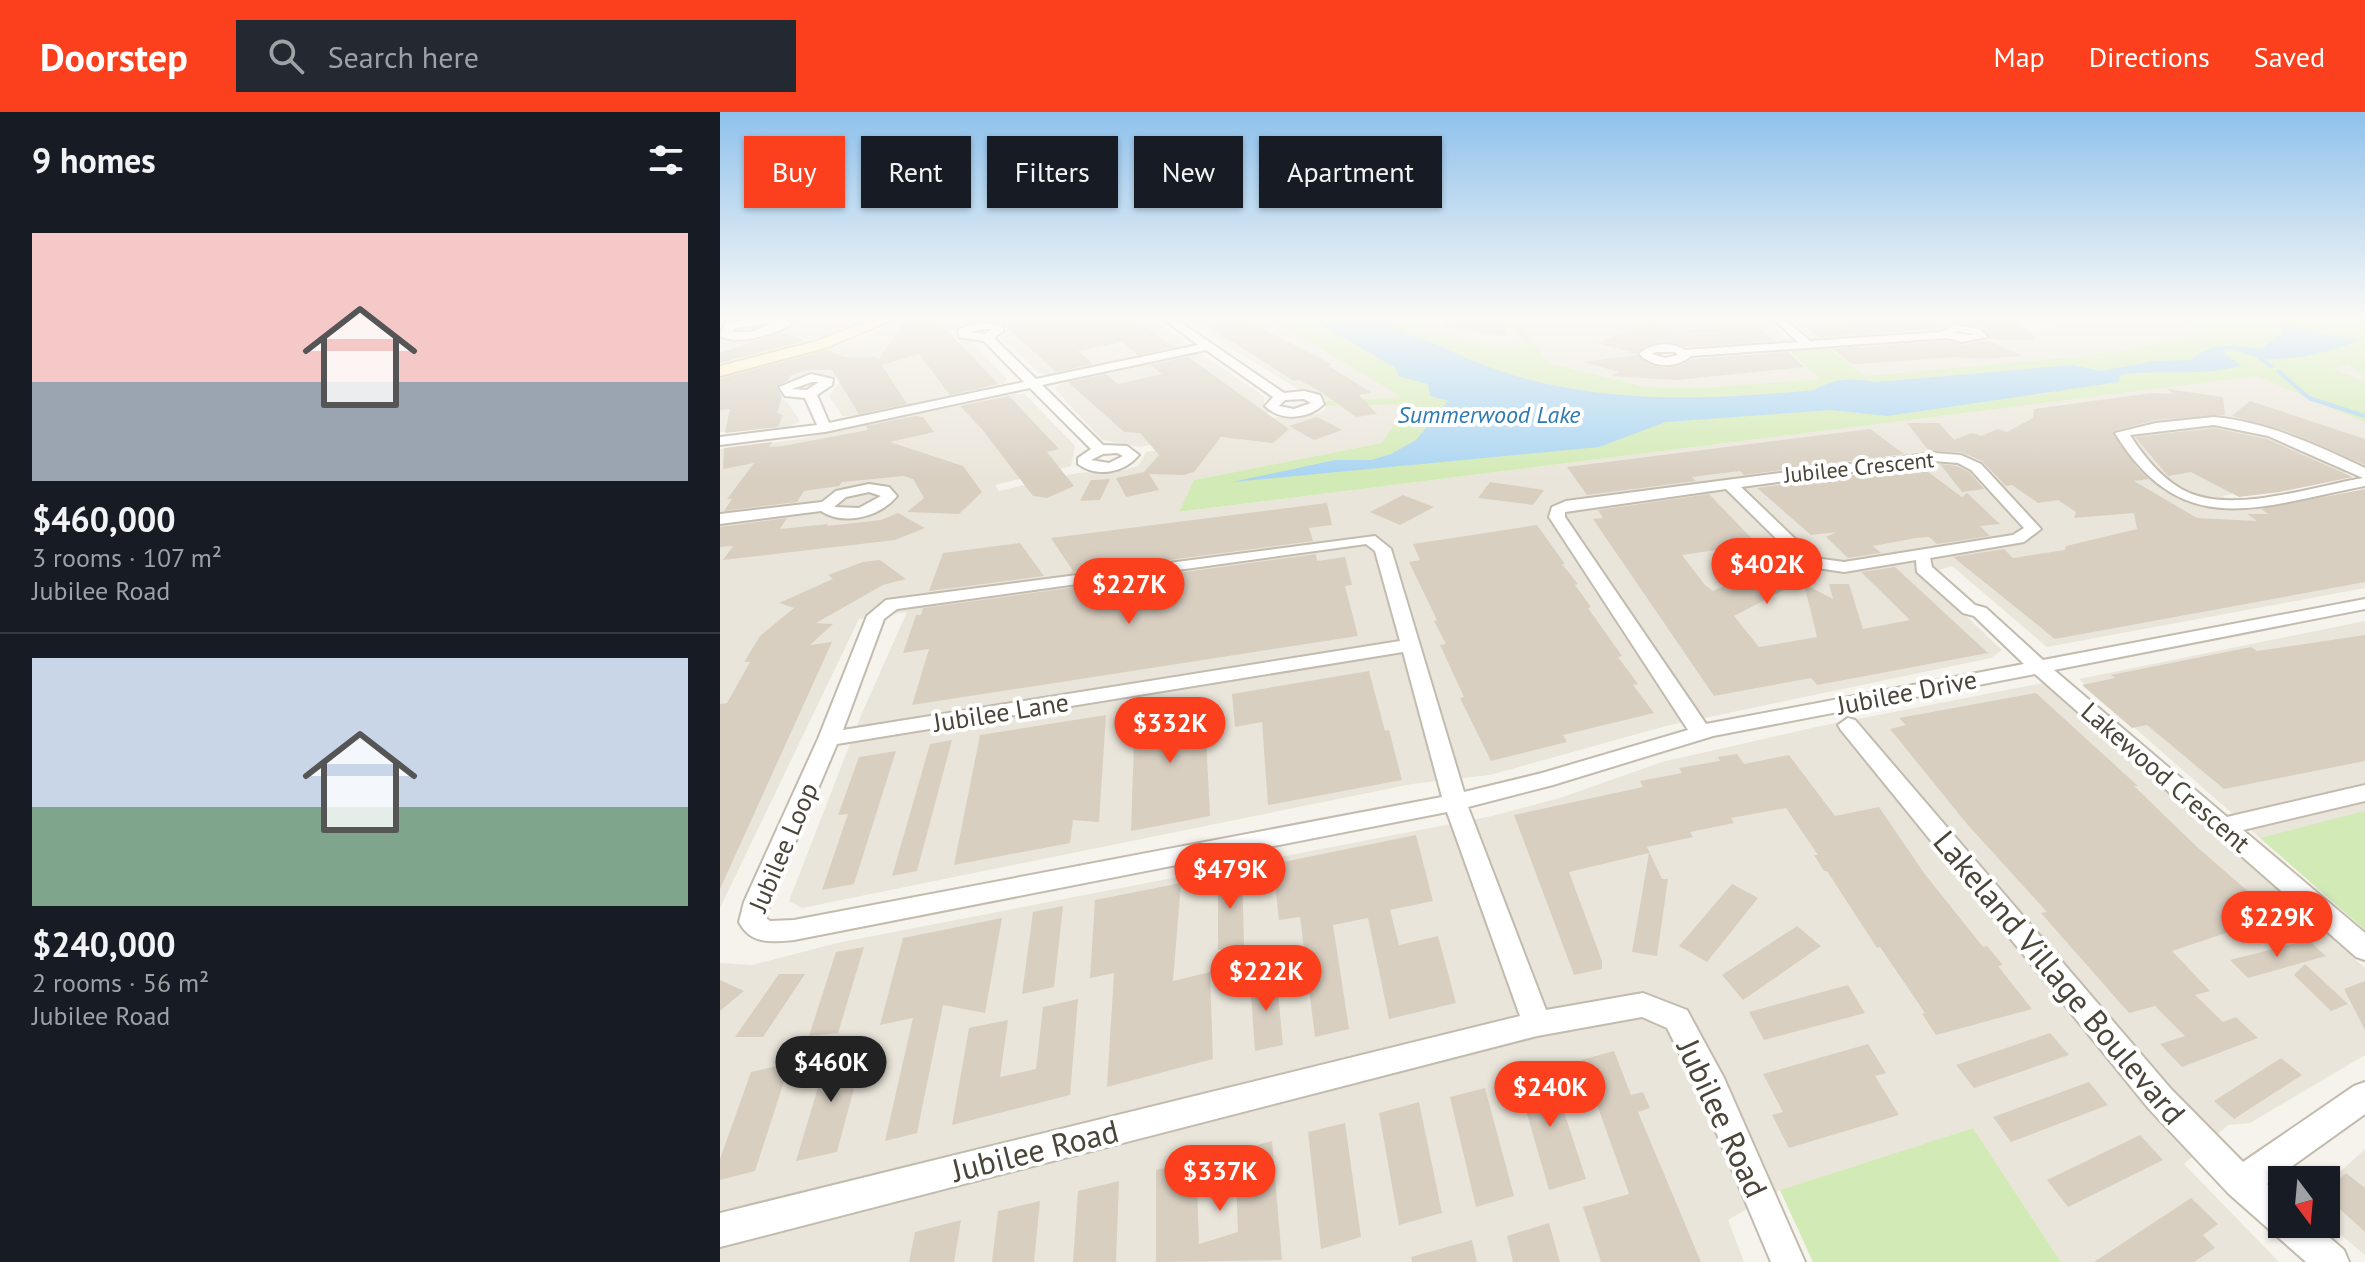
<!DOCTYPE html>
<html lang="en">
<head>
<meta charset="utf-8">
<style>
  :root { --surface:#171b24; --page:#242831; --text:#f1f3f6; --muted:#9ea1a6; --line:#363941; --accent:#fc3f1d }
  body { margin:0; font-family:"PT Sans",sans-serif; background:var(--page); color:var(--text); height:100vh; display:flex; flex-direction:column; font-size:30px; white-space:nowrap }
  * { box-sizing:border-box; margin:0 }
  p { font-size:26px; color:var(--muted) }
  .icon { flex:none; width:44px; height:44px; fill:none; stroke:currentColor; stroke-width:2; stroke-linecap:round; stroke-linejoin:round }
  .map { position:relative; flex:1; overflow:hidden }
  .details { display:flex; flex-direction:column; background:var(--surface); width:720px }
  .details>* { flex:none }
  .banner { position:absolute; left:24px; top:24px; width:760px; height:72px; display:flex; gap:16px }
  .needle { width:52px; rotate:164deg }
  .fabs { position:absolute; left:1548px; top:1054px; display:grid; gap:16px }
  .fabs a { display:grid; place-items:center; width:72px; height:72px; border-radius:0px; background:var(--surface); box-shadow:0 2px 6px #0004; font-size:40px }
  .price { position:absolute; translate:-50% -68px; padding:0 18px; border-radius:28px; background:var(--accent); color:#fff; font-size:26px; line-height:52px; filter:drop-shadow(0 2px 4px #0008) }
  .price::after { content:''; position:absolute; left:50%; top:48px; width:24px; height:18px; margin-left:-12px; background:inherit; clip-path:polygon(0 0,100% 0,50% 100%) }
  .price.current { background:#222; color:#fff }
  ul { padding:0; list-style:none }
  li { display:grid; align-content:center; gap:16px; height:424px; padding:0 32px }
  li+li { border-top:2px solid var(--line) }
  li span { display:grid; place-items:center; height:248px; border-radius:0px; color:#555 }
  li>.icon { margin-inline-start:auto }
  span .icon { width:144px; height:144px; fill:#fffc; stroke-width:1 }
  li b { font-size:34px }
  h2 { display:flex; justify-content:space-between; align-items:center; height:96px; padding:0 32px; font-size:34px }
  .pill { padding:0 28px; border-radius:0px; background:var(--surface); box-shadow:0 2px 6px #0004; font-size:28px; line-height:72px }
  .pill.current { background:var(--accent); color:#fff }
  header { display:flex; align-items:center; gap:48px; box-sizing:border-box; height:112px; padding:0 40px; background:var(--accent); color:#fff }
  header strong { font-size:38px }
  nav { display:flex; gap:44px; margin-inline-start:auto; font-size:28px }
  .search { width:560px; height:72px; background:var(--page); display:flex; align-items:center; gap:20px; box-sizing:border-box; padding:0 28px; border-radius:0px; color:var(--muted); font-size:30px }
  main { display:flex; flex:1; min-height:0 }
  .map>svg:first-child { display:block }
  .residential { fill:#eae5da }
  .green { fill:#d2eab5 }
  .water { fill:#a9d4f2 }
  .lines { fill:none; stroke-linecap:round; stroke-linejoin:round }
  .stream { stroke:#a9d4f2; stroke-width:4 }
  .building { fill:#d8cfc1 }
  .street-casing { stroke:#c2bbae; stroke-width:4 }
  .secondary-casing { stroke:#d6c79b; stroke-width:4 }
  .street { fill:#fff; fill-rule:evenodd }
  .secondary { fill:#fff3cd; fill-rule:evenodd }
  .labels { text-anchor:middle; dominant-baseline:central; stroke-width:8; stroke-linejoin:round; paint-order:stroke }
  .far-street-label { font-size:22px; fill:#4b4439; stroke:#fff }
  .far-water-label { font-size:24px; font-style:italic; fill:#2e7ab2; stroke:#fff }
  .street-label { font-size:26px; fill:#4b4439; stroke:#fff }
  .near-street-label { font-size:32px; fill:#4b4439; stroke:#fff }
</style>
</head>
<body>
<header>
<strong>Doorstep</strong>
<div class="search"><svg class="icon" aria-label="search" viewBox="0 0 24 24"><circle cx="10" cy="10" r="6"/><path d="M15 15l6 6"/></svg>Search here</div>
<nav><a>Map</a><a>Directions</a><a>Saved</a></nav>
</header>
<main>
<section class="details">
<h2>9 homes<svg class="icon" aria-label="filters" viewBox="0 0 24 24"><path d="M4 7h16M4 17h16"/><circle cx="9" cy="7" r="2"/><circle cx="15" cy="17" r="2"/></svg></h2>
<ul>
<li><span style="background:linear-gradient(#f6c9c9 60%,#9aa5b1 0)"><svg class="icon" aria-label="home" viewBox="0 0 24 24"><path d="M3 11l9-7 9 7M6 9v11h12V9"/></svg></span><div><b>$460,000</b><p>3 rooms · 107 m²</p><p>Jubilee Road</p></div></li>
<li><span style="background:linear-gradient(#c9d6e8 60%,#7fa58c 0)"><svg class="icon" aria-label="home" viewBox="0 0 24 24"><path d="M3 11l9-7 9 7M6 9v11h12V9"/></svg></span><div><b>$240,000</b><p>2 rooms · 56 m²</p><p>Jubilee Road</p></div></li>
</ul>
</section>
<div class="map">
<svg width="1645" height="1150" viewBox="0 0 1645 1150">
  <rect width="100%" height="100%" fill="#f6f3ec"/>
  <path class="residential" d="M0 206H146L106 223 0 251Z
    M193 206H431L465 230 458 235 332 263 319 261 283 227 289 212 270 210 250 212 232 219 233 224 252 230 287 267 284 272 137 305 122 304 109 284 120 269 117 265 63 267 49 277 52 284 66 289 80 309 69 315 0 320V265L93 242Z
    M462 206H549L684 285 606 289 601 283 586 282Z
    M699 206 789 209 807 234 767 235 725 223Z
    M804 206H1045L1067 227 1062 231 994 236 930 233 921 237 918 246 926 251 947 253 982 246 1070 239 1101 267 978 276 926 275 827 251 797 208Z
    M1069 206H1136L1162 224 1107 228 1090 225Z
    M1398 206H1459L1478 217 1463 228 1364 244 1143 264 1110 236 1220 228 1268 230 1274 227V222L1322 218 1356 208 1385 211Z
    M470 243H482L544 284V294L549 301 486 323 419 335 382 328 335 277 340 272Z
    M1645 250V355L1605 337 1586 340 1625 360 1623 363 1502 384 1528 398 1645 379V476L1327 535 1232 454 1203 463 1282 538 1271 546 946 614 770 663 692 672 82 796 69 789 142 601 187 500 139 507 0 796V337L80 327 293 282H305L355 334 351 354 275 373 279 379 357 361 404 358 418 354 426 340 496 328 557 305 597 302 604 299 606 294 688 291 661 331 474 368 460 400Z
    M1645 509V818L1359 567Z
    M1323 571 1645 856V943L1530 1011 1508 1013 1464 1052 1559 1150H1341L1253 1016 1060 1078 1008 1108 1024 1150H0V851L32 853 117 831 772 704 843 685 942 650 1096 615Z
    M1645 1037V1143L1616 1119 1606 1098V1073Z"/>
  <path class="green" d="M549 206H699L725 223 767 235 806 234 789 209 797 208 828 251 926 275 978 276 1100 267 1070 239 1110 236 1144 264 1364 244 1463 228 1477 217 1459 206H1645V265L1629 252 1613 257 1645 270V310L1537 264 459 400 474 368 661 331 688 292 606 294V289L682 285Z
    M1645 699V818L1540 726Z
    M1253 1016 1341 1150H1093L1060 1078Z"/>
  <path class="water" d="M589 206H662C682 223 704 226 727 237 841 294 971 290 1094 278 1117 266 1132 266 1157 270L1353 253 1381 259 1434 249 1471 248C1490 229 1517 234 1541 237L1562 221 1561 209 1583 218 1640 228C1610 240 1573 250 1541 246 1529 244 1518 237 1505 237V242L1521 253C1484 266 1439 256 1400 263L1399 270 1167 304 1111 298 946 310 879 335 512 370 615 348H651L671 342 696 328 728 289 710 284 708 272 678 264 676 256Z"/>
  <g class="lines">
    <path class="stream" d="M1540 246 1551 254
      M1558 259 1589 286 1645 304"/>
  </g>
  <path class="building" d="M187 206H216L278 272 230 283 199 242 162 253 187 292 139 302 112 258H89L71 263 69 268 56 274 62 285 57 301 63 303 58 315 5 321 10 297 0 298V267L107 238 124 245H156L158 248Z
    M277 206H413L454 235 418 243 402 230 358 239 373 252 336 260Z
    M475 206H521L565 228 611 252 609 254 652 281 639 283 657 302 636 305 601 280 579 268 574 269Z
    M724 206H784L785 224 723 214Z
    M935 206 951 219 1039 215 1055 229 966 235 941 230 928 233 916 242 878 231Z
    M1178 206H1296L1316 228 1269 227 1260 214 1235 210 1219 217 1099 225 1084 213Z
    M63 220 85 229 0 251V241Z
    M1268 228 1303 244 1263 247 1236 245 1138 252 1130 251 1113 237 1228 229 1243 233Z
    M1068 240 1084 255 956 268 891 264 899 260 863 250 917 243 930 253 945 256 960 254 972 247Z
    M468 245 569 317 553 331 501 325 474 360 464 363 429 362 439 378 406 385 396 366 424 360 439 343 420 321 404 320 348 270 386 262 398 272 442 262 431 253Z
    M1447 277 1503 285 1505 303 1436 308 1393 319 1418 357 1429 367 1414 369 1477 406 1537 409 1527 402H1548L1541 397 1645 377V470L1335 527 1233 445 1284 437 1293 446 1345 438 1346 434 1417 417 1414 401 1354 406 1356 400 1338 388 1318 391 1292 373 1286 374 1262 349 1241 340 1209 339 1187 311H1219L1234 328 1252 321 1261 324 1278 317 1287 320 1313 306 1314 297 1432 281 1453 282Z
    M289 284 339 337 327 340 354 374 327 386 313 384 262 317 240 294Z
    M1530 289 1645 327V353L1572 321 1512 304Z
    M195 304 203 305 214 320 170 330 243 354 262 380 239 402 187 400 204 386 193 367 184 364 122 370 119 374 84 379 77 390 4 399 12 387H7L34 351 3 357 4 336 52 330 49 335 63 334 148 318 146 314Z
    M597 305 622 318 594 328 569 314Z
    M1494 316 1547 327 1633 365 1560 380 1519 385 1471 360 1448 364 1415 325Z
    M1150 317 1184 342 1024 363 1020 359 972 365 976 369 867 383 847 355Z
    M1220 352 1237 354 1249 360 1264 377 1242 380Z
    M1200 354 1242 385 1247 381 1280 412 1260 414 1270 424 1217 432 1209 425 1196 426 1153 434 1161 441 1128 446 1106 425 1117 420 1091 423 1037 376Z
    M390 367 380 388 360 389 371 368Z
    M770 370 824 378 813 393 758 386Z
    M989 382 1037 432 962 443 985 473 993 479 1015 469 1077 471 1014 504 1039 535 1097 525 1084 472 1113 487 1109 472H1129L1143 517 1190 508 1141 460 1175 455 1268 541 1097 573 1091 566 994 584 873 407 883 406 878 398Z
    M683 383 714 395 680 413 650 400Z
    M607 391 612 413 589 416 593 429 350 461 353 459 331 426Z
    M178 401 205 416 175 428 3 448 13 434 0 435V415L67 406 60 417 108 412 107 414 161 408Z
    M817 413 845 452H842L858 472 855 473 871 495 868 496 902 544 898 545 918 572 913 573 934 601 843 623 847 630 771 649 740 586 744 585 720 533 726 532 714 509 717 508 689 450 700 448 693 432Z
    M300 431 324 464 209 479 223 441Z
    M596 442 597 449 625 445 632 473 625 474 638 524 192 593 209 537 183 541 196 503H201L203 496Z
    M160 448 186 467 163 473 96 511 113 512 90 533 112 530 0 777V592L7 591 30 550H24L40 524 74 496 59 491 113 467 108 463 143 450Z
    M1645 523V649L1504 677 1427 613 1412 616 1362 573 1395 566 1391 563 1531 535 1537 539Z
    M649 559 665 619 669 618 682 668 548 693 542 610 515 615 512 582Z
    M1316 581 1418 674H1414L1476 734 1538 788 1542 787 1560 803 1452 839 1490 879 1475 883 1503 910 1516 905 1538 926 1462 955 1440 932 1465 924 1435 894 1409 901 1321 801 1327 800 1247 712 1170 617 1186 613 1179 606Z
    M484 587 490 704 411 719 415 598Z
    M386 603 379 710 353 708 350 731 234 753 260 623Z
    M232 628 197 759 172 764 210 632Z
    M176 639 134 772 102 778 128 702 118 703 139 645Z
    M1017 642 1024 652 1069 643 1115 704 1159 695 1204 761 1263 835 1267 834 1283 853 1278 854 1312 897 1216 923 1202 902 1205 901 1160 835 1157 836 1107 759H1104L1094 743H1098L1066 696 1011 706 1014 711 970 720 973 725 927 735 942 767H948L937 844 912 840 929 741 849 760 882 849V857L854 863 794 703 923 675 920 669 962 661 959 656 1000 649 998 645Z
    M696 723 713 789 670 798 679 833 718 824 736 891 669 907 648 806 613 813 629 917 595 925 580 805 559 808 553 752Z
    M522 759 524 833 498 838V763Z
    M461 771 453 869 490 860 493 947 387 975 394 861 370 866 375 788Z
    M1012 772 1038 786 987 850 959 834Z
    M343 794 334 875 302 882 313 800Z
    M282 806 265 901 223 893 197 1021 165 1029 193 906 160 913 183 826Z
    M1077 814 1101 834 1023 888 1002 863Z
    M1588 828 1606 844 1528 866 1510 848Z
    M144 835 118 921 89 924 116 840Z
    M1585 852 1628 892 1611 899 1574 863Z
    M556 861 563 933 535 939 530 868Z
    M59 862H85L43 925H15Z
    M0 868 24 879 0 899Z
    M1645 869V918L1624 877Z
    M1128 873 1145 901 1044 928 1029 900Z
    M358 887 350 983 232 1013 249 916 288 908 280 965 316 957 323 895Z
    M1330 921 1349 943 1254 976 1236 953Z
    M1148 932 1166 961 1155 964 1179 1003 1069 1036 1052 1003 1063 1000 1043 962Z
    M145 935 117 1040 76 1049 108 942Z
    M894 939 911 983 923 980 930 996 918 1000 981 1150H881L863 1095 909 1082 861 948Z
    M1561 946 1582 963 1514 1007 1494 989Z
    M70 951 35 1059 0 1068V1047L31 960Z
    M823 957H830L866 1067 829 1078 796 964Z
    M1369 970 1388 993 1291 1030 1273 1005Z
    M765 976 794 1084 756 1095 730 985Z
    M699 990 722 1101 679 1113 659 1001Z
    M625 1011 641 1125 601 1137 588 1020Z
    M1420 1023 1443 1048 1348 1095 1327 1068Z
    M552 1029 562 1148 436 1150V1058L476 1048 479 1132 518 1120 515 1039Z
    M1626 1061 1645 1076V1120L1606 1084V1080Z
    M399 1069 396 1150H353L358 1079Z
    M1471 1086 1498 1112 1483 1123 1495 1136 1474 1150H1374Z
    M320 1089 314 1150H272L278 1099Z
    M241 1108 234 1150H189L195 1120Z
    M829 1111 840 1150H793L787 1124Z
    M752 1128 757 1150H692L691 1145Z"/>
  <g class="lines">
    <defs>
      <path id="street" d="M44 206H58L73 211C57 222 18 234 0 224L5 211ZM53 211 30 220H12L14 216Z
        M442 206H454L564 281 584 279 600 283 604 292C589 307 561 310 545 294L553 285 486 238 322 273 383 333 407 334 419 343C404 361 377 366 358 352V346L371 337 310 276 105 320 0 333V325L97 313 85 286 65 284 59 275 91 262 113 267 112 273 97 283 109 311 304 270 264 229 239 225 238 218C253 210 267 208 283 215V219L274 226 316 267 478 233ZM265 217H271L265 222 249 220ZM92 270H99L87 278 72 277ZM584 287 591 291 574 297 559 294 565 288ZM397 341 403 344 389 351 371 348 383 342Z
        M1052 206H1063L1090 229 1220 220 1235 213 1260 217 1267 225 1242 230 1228 226 971 244C956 257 933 256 919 242 931 231 951 229 965 238L1078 230ZM1237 219 1253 222V223L1234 221ZM936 240H955L958 243 945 246 932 242Z
        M1494 305C1548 310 1596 333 1645 356V374C1540 394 1462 431 1395 321L1436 311ZM1494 313 1548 324 1643 366C1597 374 1523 398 1478 384 1449 376 1426 348 1410 323Z
        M1214 341 1241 343 1261 352 1321 417 1304 430 1210 446 1212 455 1255 493 1266 496 1323 548 1645 487V497L1334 558 1507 705 1645 673V689L1523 718 1645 821V848L1636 845 1315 562 993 624 833 673 748 695 826 898 923 881 967 898 1004 966 1085 1150H1051L980 982 947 916 922 905 817 924 0 1135V1101L800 904 727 700 74 828C52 830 31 833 19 810L24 790 98 627 147 504 166 488 655 424 671 437 744 680 822 661 968 618 829 405 832 395 846 389ZM1214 349 1238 351 1251 358 1304 416 1293 423 1124 450 1095 446 1021 375ZM1006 377 1084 454 1124 460 1196 448 1197 460 1243 501 1254 504 1304 552 986 612 845 405V400ZM646 432 655 439 680 529 123 618 164 507 177 497ZM683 540 722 685 74 808 50 809 46 806 50 790 117 632Z
        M149 372 169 375 177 384C160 405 124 414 101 399L0 412V402L102 390 116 379ZM149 380 161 384 139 396 114 395 126 385Z
        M1128 606 1135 608 1451 977 1523 1050 1634 974 1645 970V1002L1547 1072 1562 1084V1112H1594L1624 1138 1629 1150H1586L1509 1082 1429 997 1121 618 1118 613Z"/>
      <path id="secondary" d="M157 206H177L105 236 0 264V254L93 230Z"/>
    </defs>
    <use href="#street" class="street-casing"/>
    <use href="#secondary" class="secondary-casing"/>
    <use href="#street" class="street"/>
    <use href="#secondary" class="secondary"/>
  </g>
  <linearGradient id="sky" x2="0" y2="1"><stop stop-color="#8fc1ec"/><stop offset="0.56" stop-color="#fbfaf6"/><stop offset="1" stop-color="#fbfaf6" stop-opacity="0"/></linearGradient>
  <rect width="1645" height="367" fill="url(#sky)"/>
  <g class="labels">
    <g class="far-street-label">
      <text transform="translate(1139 355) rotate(-6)">Jubilee Crescent</text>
    </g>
    <g class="far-water-label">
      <text x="769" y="302">Summerwood Lake</text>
    </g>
    <g class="street-label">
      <text transform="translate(1187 580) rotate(-11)">Jubilee Drive</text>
      <text transform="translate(281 600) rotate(-9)">Jubilee Lane</text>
      <text transform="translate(1446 665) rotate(41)">Lakewood Crescent</text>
      <text transform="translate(63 735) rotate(-67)">Jubilee Loop</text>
    </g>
    <g class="near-street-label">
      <text transform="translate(1340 865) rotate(50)">Lakeland Village Boulevard</text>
      <text transform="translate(1003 1006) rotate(65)">Jubilee Road</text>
      <text transform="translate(315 1038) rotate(-14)">Jubilee Road</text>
    </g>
  </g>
</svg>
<div class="fabs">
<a><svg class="needle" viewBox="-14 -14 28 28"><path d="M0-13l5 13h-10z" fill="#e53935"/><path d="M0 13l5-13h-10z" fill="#9ea1a6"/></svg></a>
</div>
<b class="price" style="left:1047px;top:494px">$402K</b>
<b class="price" style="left:409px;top:514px">$227K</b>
<b class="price" style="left:450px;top:653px">$332K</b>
<b class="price" style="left:510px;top:799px">$479K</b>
<b class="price" style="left:1557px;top:847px">$229K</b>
<b class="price" style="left:546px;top:901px">$222K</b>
<b class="price current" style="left:111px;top:992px">$460K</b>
<b class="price" style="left:830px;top:1017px">$240K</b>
<b class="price" style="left:500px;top:1101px">$337K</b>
<div class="banner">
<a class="pill current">Buy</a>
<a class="pill">Rent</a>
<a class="pill">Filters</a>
<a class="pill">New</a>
<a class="pill">Apartment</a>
</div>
</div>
</main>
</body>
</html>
